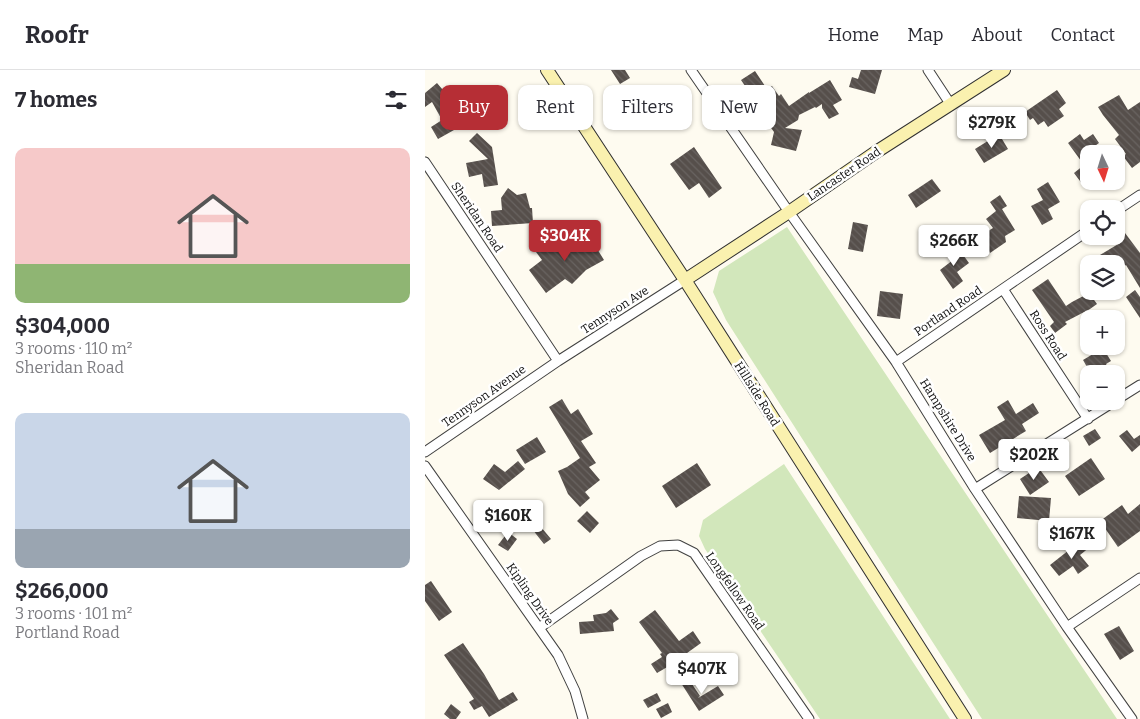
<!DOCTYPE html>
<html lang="en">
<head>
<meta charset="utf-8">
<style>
  :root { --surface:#fff; --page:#f2f2f3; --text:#2b2b33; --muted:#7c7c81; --line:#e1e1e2; --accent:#b62e35 }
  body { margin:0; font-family:Bitter,serif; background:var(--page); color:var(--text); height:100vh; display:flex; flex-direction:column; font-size:19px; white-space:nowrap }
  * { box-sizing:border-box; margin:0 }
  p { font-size:16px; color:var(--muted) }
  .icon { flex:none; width:28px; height:28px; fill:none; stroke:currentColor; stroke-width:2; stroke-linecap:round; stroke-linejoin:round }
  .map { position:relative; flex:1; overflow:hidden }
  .sheet { display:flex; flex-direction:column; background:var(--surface); width:425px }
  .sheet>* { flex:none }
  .guide { position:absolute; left:15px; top:15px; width:475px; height:45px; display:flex; gap:10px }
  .needle { width:32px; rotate:176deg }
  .tools { position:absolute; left:655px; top:75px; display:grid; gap:10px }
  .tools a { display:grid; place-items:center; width:45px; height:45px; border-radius:10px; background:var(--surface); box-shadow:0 1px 4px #0004; font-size:25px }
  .price { position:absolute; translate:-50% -42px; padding:0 11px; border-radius:5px; background:#fff; color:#222; font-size:16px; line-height:32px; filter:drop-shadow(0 1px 2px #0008) }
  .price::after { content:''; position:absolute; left:50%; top:30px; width:15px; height:11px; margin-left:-8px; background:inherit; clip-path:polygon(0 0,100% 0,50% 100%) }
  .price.active { background:var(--accent); color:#fff }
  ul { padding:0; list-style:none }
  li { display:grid; align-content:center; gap:10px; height:265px; padding:0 15px }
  li span { display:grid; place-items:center; height:155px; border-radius:10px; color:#555 }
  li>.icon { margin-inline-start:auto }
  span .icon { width:90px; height:90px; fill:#fffc; stroke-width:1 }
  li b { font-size:21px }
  h2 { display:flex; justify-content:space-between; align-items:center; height:60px; padding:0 15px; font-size:21px }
  .chip { padding:0 18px; border-radius:10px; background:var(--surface); box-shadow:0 1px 4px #0004; font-size:18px; line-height:45px }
  .chip.active { background:var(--accent); color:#fff }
  header { display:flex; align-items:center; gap:30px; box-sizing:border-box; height:70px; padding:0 25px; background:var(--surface); border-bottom:1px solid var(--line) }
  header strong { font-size:24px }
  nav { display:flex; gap:28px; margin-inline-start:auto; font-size:18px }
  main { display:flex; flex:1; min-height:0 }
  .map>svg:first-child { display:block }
  .grass { fill:#d2e7bb }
  .building { fill:url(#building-back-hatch) }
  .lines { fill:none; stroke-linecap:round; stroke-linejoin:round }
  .street-casing { stroke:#414141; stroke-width:11 }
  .secondary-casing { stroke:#303030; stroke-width:14 }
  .street { stroke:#fff; stroke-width:9 }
  .secondary { stroke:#faf1af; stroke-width:12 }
  .labels { text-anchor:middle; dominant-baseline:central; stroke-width:5; stroke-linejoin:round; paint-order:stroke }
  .street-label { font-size:12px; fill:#0e0e0e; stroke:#fff }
</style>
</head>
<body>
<header>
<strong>Roofr</strong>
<nav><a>Home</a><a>Map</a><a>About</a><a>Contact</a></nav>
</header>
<main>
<section class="sheet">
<h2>7 homes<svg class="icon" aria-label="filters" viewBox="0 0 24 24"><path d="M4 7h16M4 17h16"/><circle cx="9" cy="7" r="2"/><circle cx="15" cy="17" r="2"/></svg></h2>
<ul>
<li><span style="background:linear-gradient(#f6c9c9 75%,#8fb573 0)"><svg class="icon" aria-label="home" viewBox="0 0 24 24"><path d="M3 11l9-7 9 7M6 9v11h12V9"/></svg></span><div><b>$304,000</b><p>3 rooms · 110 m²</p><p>Sheridan Road</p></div></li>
<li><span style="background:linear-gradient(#c9d6e8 75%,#9aa5b1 0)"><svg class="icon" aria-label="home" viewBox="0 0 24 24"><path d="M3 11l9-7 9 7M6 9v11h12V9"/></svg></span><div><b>$266,000</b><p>3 rooms · 101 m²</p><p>Portland Road</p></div></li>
</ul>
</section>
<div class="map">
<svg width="715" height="649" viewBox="0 0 715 649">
  <defs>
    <pattern id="building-back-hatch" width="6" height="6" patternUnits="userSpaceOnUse" patternTransform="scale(1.25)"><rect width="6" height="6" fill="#564f4b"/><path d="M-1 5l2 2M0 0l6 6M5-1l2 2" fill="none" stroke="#696461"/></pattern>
  </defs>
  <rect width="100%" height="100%" fill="#fefbf0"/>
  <path class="grass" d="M362 157 692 649H557L301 250 288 222 294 201Z
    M359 394 525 649H395L280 479 274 466 278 450Z"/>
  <path class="building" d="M186 0H200L205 8 195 14Z
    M436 0H457L450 24 424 17 427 7 433 9Z
    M330 1 342 19 347 16 354 26 356 24 364 36 384 22V23L405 10 417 30 408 35 414 44 404 49 397 38V34L391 38 390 37 374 45 373 50 360 58 377 60 371 81 346 75 349 62 341 51 343 50 316 10Z
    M12 13 23 26 32 41 38 38 45 51 13 69 6 57 17 50 7 32 0 37V23Z
    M632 20 641 33 634 39 639 46 623 57 619 51 613 55 608 48 605 50 600 42Z
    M694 25 703 40 715 32V92L707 98 698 86 701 84 690 69 694 65 678 45 673 37Z
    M52 63 67 77 73 115 59 117 57 104 44 107 41 93 63 89 44 71Z
    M574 64 583 79 559 93 550 79Z
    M655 64 659 70 668 64 674 73 664 80V111L658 115 649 103 659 95 643 73Z
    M269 77 297 118 284 128 274 113 264 120 245 94Z
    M507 109 516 121 491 138 483 125Z
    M623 112 635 132 623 139 628 149 617 155 606 136 618 130 612 119Z
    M83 118 92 125 101 123 105 138H107L108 153 67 156 66 141 77 140 76 128Z
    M575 125 582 136 577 139 590 160 580 166 581 172 565 183 555 166 568 158 561 149 571 141 565 132Z
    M691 151 715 183V218L701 195 693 200 691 194H660L695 173 691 168Z
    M428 152 443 155 438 182 423 179Z
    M160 163 170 177H171L179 190 161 200 147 214 140 209 121 223 104 200 117 190 111 182 133 168 138 177 147 170 148 172Z
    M531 175 544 193 532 202 538 211 528 219 515 200 528 190 521 181Z
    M623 209 641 236 647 232 664 223 672 234 665 239 640 252 642 254 630 263 625 256 629 252 607 220Z
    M710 220 715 227V248L701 227Z
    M455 221 478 224 475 249 452 246Z
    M678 278 686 291 681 294 683 298 673 304H666L658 290Z
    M137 329 146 344 153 339 168 364 156 371 171 393 164 397 175 410 160 422 165 428 155 437 143 424 133 401 142 397 155 388 124 337Z
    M583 330 591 344 608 333 614 343 597 354 601 361 565 383 554 365 580 350 572 337Z
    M670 359 676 368 664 376 658 366Z
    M702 360 709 369 715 365V375L707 382 694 366Z
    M112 367 121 382 100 394 91 380Z
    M666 388 680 409 654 426 640 406Z
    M93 391 100 399 74 420 58 409 69 394 80 402Z
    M272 393 286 415 251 438 237 416Z
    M613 397 624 412 605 425 595 409Z
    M594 426 626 428 624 451 592 448Z
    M715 434V461L693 477 675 451 697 435 703 444Z
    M102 440 105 443 109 441 114 449 111 451 126 469 119 474 111 464 97 444Z
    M162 441 174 453 165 463 152 451Z
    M83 462 92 469 83 481 73 475Z
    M658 469 665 477 655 485 664 496 653 504 648 496 634 506 625 495Z
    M6 511 27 542 14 551 0 531V515Z
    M186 539 194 549 188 553 189 561 155 564 154 552 169 551 168 545 181 543Z
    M230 540 254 571 268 561 276 573 244 596 232 603 226 594 237 587 235 584 237 583 214 552Z
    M694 556 709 581 695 590 679 564Z
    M38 573 59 604 74 630 88 622 93 630 64 647 57 636 49 640 44 632 49 629 19 585Z
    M263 608 275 626 273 628 293 616 299 625 274 641 256 613Z
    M232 623 236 631 223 638 218 630Z
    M243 633 247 642 236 648 231 639Z
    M26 634 36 642 31 649H25L19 644Z"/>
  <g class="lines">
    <defs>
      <path id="street" d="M266 0 364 142 471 292 550 419 642 557 707 649
        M503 0 526 35
        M0 92 133 291
        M691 141 715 125
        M578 219 663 349
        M471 292 664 160
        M691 330 715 315
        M0 382 133 291 260 210
        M0 396 133 585 150 621 158 649
        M550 419 690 331
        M642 557 715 508
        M114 558 216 486 235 476 253 475 269 483 384 649"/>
      <path id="secondary" d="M122 0 260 210 540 649
        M260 210 364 142 451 82 579 0"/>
    </defs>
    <use href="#street" class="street-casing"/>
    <use href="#secondary" class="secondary-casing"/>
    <use href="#street" class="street"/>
    <use href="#secondary" class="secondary"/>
  </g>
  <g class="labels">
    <g class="street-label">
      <text transform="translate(419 104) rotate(-34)">Lancaster Road</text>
      <text transform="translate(52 147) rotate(56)">Sheridan Road</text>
      <text transform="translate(190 240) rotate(-33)">Tennyson Ave</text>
      <text transform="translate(523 241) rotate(-34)">Portland Road</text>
      <text transform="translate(623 265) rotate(57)">Ross Road</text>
      <text transform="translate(332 324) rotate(58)">Hillside Road</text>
      <text transform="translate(59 326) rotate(-35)">Tennyson Avenue</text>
      <text transform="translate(523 350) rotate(58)">Hampshire Drive</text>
      <text transform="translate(310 521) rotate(55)">Longfellow Road</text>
      <text transform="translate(105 524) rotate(55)">Kipling Drive</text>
    </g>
  </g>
</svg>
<div class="tools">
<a><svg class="needle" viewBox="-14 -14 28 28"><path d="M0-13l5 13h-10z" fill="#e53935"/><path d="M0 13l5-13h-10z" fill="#7c7c81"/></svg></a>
<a><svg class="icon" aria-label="locate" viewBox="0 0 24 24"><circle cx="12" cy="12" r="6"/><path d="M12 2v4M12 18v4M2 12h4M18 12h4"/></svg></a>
<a><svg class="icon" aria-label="layers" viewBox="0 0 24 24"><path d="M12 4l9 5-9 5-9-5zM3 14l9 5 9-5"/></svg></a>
<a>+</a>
<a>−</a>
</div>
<b class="price" style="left:567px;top:79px">$279K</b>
<b class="price active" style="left:140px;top:192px">$304K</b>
<b class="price" style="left:529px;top:197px">$266K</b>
<b class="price" style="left:609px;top:411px">$202K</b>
<b class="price" style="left:83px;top:472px">$160K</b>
<b class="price" style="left:647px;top:490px">$167K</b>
<b class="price" style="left:277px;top:625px">$407K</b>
<div class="guide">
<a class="chip active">Buy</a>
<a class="chip">Rent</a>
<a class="chip">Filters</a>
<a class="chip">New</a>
</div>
</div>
</main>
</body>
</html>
